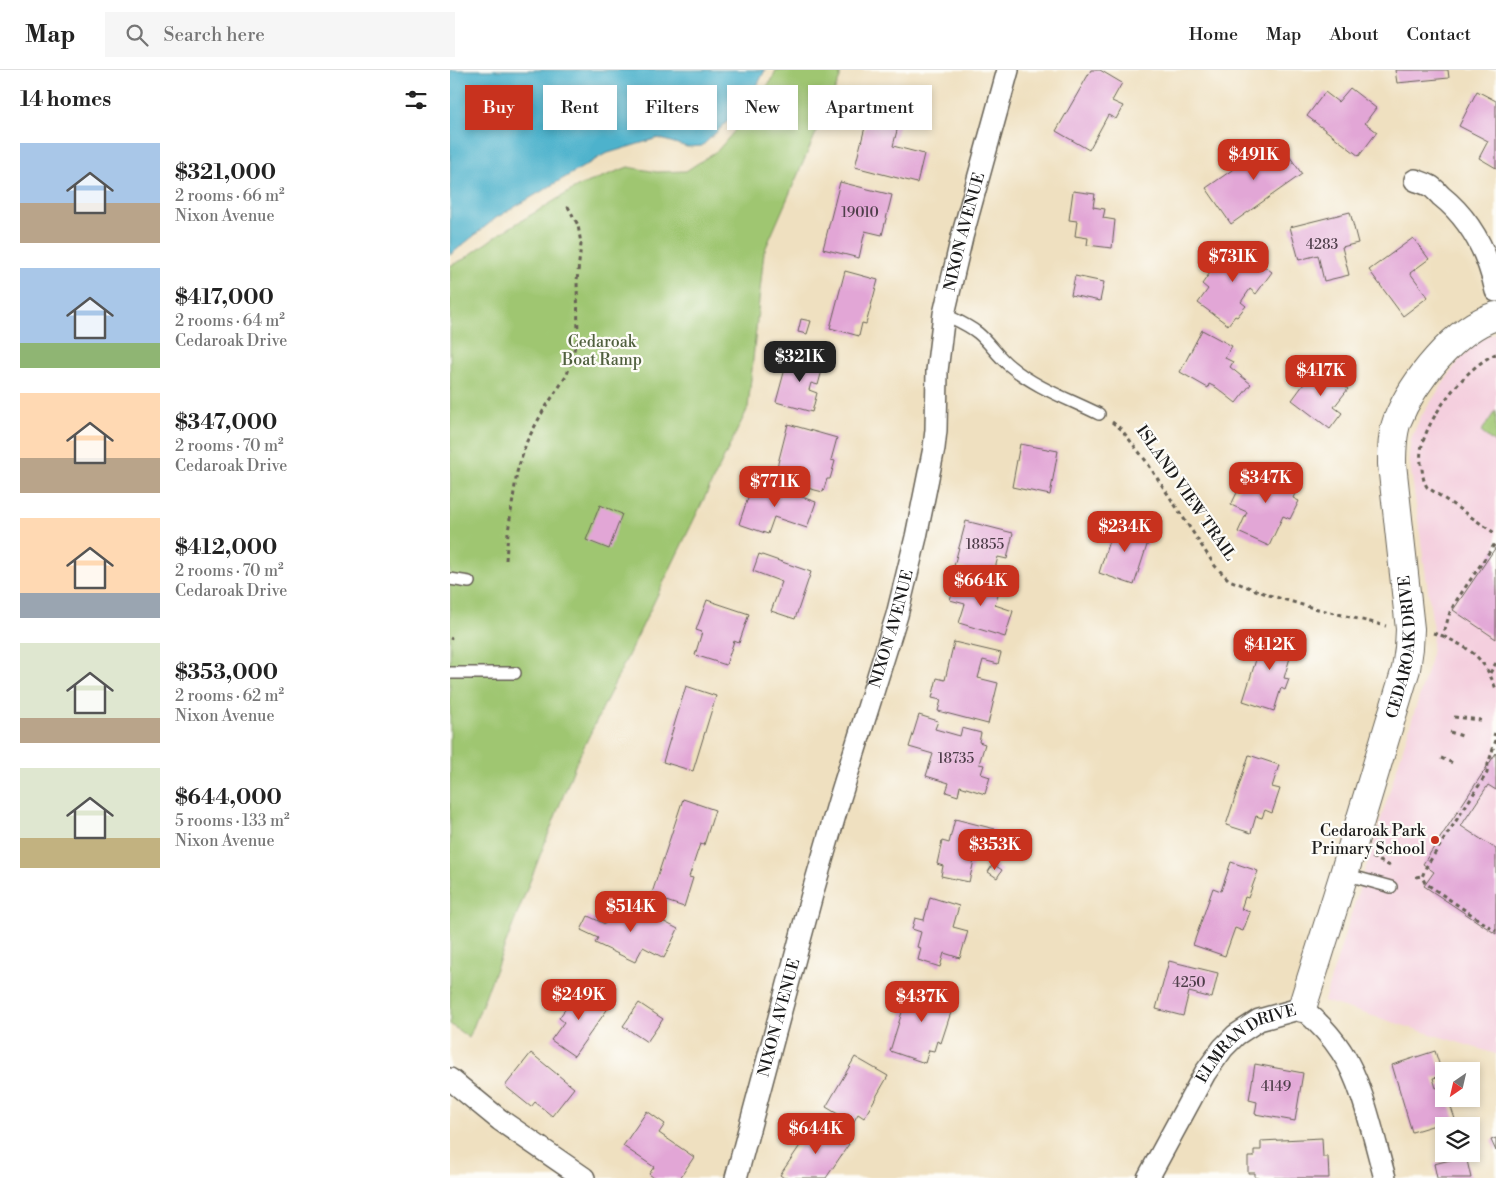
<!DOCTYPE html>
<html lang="en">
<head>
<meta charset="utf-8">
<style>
  :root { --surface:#fff; --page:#f6f6f6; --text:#222; --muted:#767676; --line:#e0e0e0; --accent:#c8321e }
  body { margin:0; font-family:"Libre Bodoni",serif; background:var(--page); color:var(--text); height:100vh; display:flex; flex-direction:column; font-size:19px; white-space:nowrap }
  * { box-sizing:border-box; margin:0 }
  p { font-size:16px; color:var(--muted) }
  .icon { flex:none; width:28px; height:28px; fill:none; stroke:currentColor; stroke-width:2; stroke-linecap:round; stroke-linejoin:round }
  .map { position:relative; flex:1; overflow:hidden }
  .side { display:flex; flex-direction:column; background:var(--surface); width:450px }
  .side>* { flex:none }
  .guide { position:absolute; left:15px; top:15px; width:475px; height:45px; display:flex; gap:10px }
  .needle { width:32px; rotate:214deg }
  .controls { position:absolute; left:985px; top:992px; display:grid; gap:10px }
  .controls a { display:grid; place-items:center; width:45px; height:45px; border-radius:0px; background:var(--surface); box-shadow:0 2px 8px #0003; font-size:25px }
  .price { position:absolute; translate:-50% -42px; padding:0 11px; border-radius:10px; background:var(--accent); color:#fff; font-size:16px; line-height:32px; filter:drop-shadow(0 1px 2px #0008) }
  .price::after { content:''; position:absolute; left:50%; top:30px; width:15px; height:11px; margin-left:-8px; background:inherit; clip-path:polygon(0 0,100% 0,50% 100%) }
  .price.on { background:#222; color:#fff }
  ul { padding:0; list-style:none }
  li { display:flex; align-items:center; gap:15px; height:125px; padding:0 20px }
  li span { display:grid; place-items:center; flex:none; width:140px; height:100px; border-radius:0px; color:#555 }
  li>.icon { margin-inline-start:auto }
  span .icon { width:60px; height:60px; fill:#fffc; stroke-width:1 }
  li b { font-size:21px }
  h2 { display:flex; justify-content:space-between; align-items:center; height:60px; padding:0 20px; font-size:21px }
  .chip { padding:0 18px; border-radius:0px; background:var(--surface); box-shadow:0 2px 8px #0003; font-size:18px; line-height:45px }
  .chip.on { background:var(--accent); color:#fff }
  header { display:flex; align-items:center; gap:30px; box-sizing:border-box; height:70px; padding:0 25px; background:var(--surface); border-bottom:1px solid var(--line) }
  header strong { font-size:24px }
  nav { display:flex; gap:28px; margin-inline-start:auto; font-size:18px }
  .search { width:350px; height:45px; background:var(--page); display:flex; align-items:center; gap:12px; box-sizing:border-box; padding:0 18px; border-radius:0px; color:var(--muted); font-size:19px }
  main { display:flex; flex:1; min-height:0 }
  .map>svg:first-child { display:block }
  .built { fill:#f4cfde }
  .green { fill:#9fc671; stroke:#5e7146 }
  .water { fill:#4db2cc; stroke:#346774 }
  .building { fill:#e2a6d6 }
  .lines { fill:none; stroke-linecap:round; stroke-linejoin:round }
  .lane-casing { stroke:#666155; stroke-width:14 }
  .street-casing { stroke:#666155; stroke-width:24 }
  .secondary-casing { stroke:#666155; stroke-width:30 }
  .path { stroke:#666155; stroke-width:3; stroke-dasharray:4 4; stroke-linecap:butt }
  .lane { stroke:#fff; stroke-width:11 }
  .street { stroke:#fff; stroke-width:21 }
  .secondary { stroke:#fff; stroke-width:28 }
  .poi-dot { fill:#c8321e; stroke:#fdfcf7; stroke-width:2 }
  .labels { text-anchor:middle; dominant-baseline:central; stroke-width:4.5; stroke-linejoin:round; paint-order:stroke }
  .number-label { font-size:14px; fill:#4e3e4a }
  .street-label { font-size:16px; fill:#1c1c1c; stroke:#fdfcf7 }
  .park-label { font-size:16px; fill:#50603e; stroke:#fdfcf7 }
  .poi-label { font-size:16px; fill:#1c1c1c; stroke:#fdfcf7; text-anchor:end }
</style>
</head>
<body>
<header>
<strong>Map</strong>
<div class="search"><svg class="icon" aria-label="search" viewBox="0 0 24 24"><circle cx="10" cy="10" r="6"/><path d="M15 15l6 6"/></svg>Search here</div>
<nav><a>Home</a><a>Map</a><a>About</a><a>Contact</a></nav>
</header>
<main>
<section class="side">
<h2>14 homes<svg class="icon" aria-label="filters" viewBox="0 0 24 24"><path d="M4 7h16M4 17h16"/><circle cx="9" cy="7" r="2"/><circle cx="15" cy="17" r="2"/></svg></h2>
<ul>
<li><span style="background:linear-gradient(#a9c7e8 60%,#b9a48a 0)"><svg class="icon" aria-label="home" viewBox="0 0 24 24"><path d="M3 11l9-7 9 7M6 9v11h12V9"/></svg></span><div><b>$321,000</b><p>2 rooms · 66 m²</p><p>Nixon Avenue</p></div></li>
<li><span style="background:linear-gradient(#a9c7e8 75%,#8fb573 0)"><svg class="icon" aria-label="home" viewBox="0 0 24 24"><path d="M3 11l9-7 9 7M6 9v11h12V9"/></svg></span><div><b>$417,000</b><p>2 rooms · 64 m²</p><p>Cedaroak Drive</p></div></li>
<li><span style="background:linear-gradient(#ffd9b3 65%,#b9a48a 0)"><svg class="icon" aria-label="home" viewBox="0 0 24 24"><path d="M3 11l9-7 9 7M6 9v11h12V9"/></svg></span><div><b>$347,000</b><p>2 rooms · 70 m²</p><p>Cedaroak Drive</p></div></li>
<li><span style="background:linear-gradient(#ffd9b3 75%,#9aa5b1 0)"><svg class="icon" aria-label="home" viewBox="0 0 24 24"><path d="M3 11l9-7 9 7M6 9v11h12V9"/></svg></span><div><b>$412,000</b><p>2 rooms · 70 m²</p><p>Cedaroak Drive</p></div></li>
<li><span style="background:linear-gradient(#dfe7d0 75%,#b9a48a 0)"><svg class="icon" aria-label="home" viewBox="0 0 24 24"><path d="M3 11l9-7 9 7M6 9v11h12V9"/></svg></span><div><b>$353,000</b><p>2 rooms · 62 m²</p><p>Nixon Avenue</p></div></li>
<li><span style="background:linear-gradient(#dfe7d0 70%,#c2b280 0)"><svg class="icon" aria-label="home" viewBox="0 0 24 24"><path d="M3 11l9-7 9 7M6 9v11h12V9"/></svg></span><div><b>$644,000</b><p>5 rooms · 133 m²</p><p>Nixon Avenue</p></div></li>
</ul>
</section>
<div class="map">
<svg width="1046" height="1108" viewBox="0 0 1046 1108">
  <rect width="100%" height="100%" fill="#fdfcf7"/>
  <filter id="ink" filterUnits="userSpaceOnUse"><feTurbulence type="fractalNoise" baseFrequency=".02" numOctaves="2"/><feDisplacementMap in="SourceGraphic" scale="10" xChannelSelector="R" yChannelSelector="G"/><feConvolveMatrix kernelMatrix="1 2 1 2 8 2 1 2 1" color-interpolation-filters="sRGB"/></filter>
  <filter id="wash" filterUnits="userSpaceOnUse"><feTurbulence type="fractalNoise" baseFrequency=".0096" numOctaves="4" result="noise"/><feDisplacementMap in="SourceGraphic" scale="20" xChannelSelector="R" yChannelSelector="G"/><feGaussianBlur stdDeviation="1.12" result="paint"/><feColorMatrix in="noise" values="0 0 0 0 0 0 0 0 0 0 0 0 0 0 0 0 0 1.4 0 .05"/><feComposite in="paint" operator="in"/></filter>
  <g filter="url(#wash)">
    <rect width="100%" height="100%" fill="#efe0c0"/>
    <path class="built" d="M1046 263V984L874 931 980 592 983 566 982 549 959 386 961 369 970 348 1009 290 1028 272 1039 265Z"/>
    <path class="green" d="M326 0H390V8L314 182 298 338 126 693 19 968 0 954V196L14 189 49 164 129 116 178 97 207 102 236 101 268 80 300 43 323 7Z
      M1046 340V374L1031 362Z"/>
    <path class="water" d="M0 0H315L306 18 284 45 252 76 237 77 208 68 155 84 46 148 0 185Z"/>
    <g id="blocks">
      <path class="building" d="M641 0H650L672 13 662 31 673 36 666 49 658 45 639 80 606 61Z
        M945 0H998L999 8 947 13Z
        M900 18 926 38 915 53 927 62 909 86 857 46 875 22 888 32Z
        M1027 21 1046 31V98L1029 88 1038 71 1009 56Z
        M422 29 453 37 443 76 474 84 467 113 405 97Z
        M827 69 852 104 781 154 756 118Z
        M390 112 442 125 432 165 415 161 409 188 373 179Z
        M623 121 645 124 643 137 655 139 653 148 665 150 662 178 637 175 638 168 625 166 627 151 619 150Z
        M900 142 908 173 892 177 899 205 874 211 868 185 849 190 840 157Z
        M963 168 979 189 960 203 978 227 953 246 919 200Z
        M782 172 822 202 806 224 800 219 791 232 796 236 787 247 785 246 778 255 748 233 758 219 752 214Z
        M395 201 428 210 416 254 412 253 409 266 380 258Z
        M625 206 654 212 650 231 621 225Z
        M351 249 361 251 357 264 348 262Z
        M752 260 782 276 775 288 783 292 780 297 801 314 786 333 767 318 759 314 758 318 730 302Z
        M339 284 374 293 368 315 361 313 359 320 367 323 362 342 326 332Z
        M867 296 898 319 884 337 892 343 880 359 842 330Z
        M338 354 387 368 381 390 385 391 380 409H377L373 422 353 417 356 405 327 397Z
        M570 374 608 381 600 425 562 417Z
        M821 395 851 410 843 428 849 431 840 449 833 446 819 476 788 462 797 442 781 435 795 406 812 414Z
        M304 410 366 432 357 458 324 447 318 464 289 454Z
        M150 435 172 444 159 479 136 470Z
        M516 451 563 463 557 489 548 487 543 506 504 496Z
        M665 451 701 463 684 515 649 503Z
        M1046 477V569L1003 540Z
        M309 484 361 502 345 549 321 541 332 512 303 501Z
        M507 506 550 519 545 535 563 541 555 567 509 553 515 534 500 530Z
        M257 530 299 544 289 573 284 571 276 595 245 585 252 562 246 560Z
        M815 561 845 571 834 608 839 609 835 620 831 618 824 641 793 631Z
        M504 572 551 583 548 594 533 590 528 608 548 613 538 654 488 641 491 630 482 628 487 608 495 610Z
        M236 616 266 626 243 701 213 692Z
        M469 645 488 651 485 659 510 666 512 658 531 663 529 672 535 674 529 694 534 695 531 704 540 707 535 724 510 716 508 726 496 722 499 713 476 706 483 684 459 677Z
        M1046 683V720L1038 715 1011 756 1046 779V864L974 816 984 802 973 794Z
        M799 685 829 695 822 717 830 719 822 743 815 740 812 748 806 746 801 763 776 755Z
        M233 729 265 740 254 775 250 774 239 807 243 808 234 837 201 826Z
        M505 749 545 759 541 776 528 773 519 812 491 806 493 796 487 794 492 771 499 773Z
        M781 792 808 801 798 828 795 827 791 839 800 842 793 861 785 858 775 886 743 875 763 818 771 821Z
        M543 794 552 800 547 808 538 802Z
        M480 827 509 836 503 857 518 861 510 888 494 883 490 897 468 890 471 878 467 877 471 862 462 859 465 848 474 850Z
        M166 832 195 847 197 843 228 859 214 888 193 877 185 892 145 873 148 868 131 860 138 846 155 854Z
        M719 891 768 903 762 928 739 922 733 946 706 939Z
        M461 913 505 930 491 973 487 971 484 981 479 980 475 993 440 981Z
        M131 917 159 937 124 986 101 970 114 952 109 948Z
        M189 933 213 949 197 972 173 956Z
        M985 981 993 1006 983 1008 986 1018 994 1015V1029H998L1005 1049 962 1062 942 995Z
        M81 983 124 1018 102 1046 85 1032 81 1037 55 1016Z
        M405 987 438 1006 414 1048 408 1044 403 1053 376 1037Z
        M805 994 853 1003 845 1051 805 1044 807 1032 799 1030Z
        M197 1041 215 1054 209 1063 244 1087 230 1108H204L199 1104 204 1097 173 1076Z
        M366 1052 399 1074 376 1108H334L330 1105Z
        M872 1068 873 1087H878L879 1108H805V1103H798V1087H804V1080H811V1071Z
        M1046 1068V1081L1041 1070Z
        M1016 1086 1021 1108H987L984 1094Z"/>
    </g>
  </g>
  <g filter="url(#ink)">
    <use href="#blocks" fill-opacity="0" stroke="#666155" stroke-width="1"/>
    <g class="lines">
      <defs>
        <path id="lane" d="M494 244C506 250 518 255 528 263 540 273 548 287 560 296 586 318 619 329 649 344
          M0 509 19 512
          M0 603H65
          M894 804 941 817"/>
        <g id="street">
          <path d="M965 110C970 112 975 113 980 116 984 118 988 123 991 126 1021 150 1038 184 1046 221"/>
          <path d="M0 1009 50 1050 134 1108"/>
          <path id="s1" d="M286 1108 363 821 389 731 447 545 466 467 484 378 486 360 487 301 494 244 512 167 558 0"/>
          <path id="s2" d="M698 1108 755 1003 773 978 786 965 809 950 852 938C867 951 880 964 891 981 913 1013 924 1070 935 1108"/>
        </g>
        <g id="secondary">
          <path id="s3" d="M852 938 894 804 956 599 959 578 960 559 942 394C942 380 942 365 947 351 962 313 1005 258 1046 246"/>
        </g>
      </defs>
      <use href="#lane" class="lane-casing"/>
      <use href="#street" class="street-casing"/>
      <use href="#secondary" class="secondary-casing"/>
      <path class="path" d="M1046 284C1018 295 981 343 973 372 970 381 970 389 972 399 973 405 973 411 977 417L1046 464
        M662 352 671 359 696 391 765 496 779 510 819 525 856 536 936 556
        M56 490 58 462 67 402 77 371 93 341 117 305 128 266 127 211 131 174 128 155 116 133
        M983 563 993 566 1000 542 1006 531 1046 472
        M993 566C1023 580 1034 588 1046 619
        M0 568 2 569
        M1040 603 1046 593
        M1004 647 1031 650
        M1000 662 1015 667
        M1043 664 1046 665
        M1046 670 1038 694 1037 703 976 797 972 807 975 813 1046 861
        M991 688 1005 694
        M922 787 940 796
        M966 807 972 806"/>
      <use href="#lane" class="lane"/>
      <use href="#street" class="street"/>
      <use href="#secondary" class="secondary"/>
    </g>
  </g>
  <circle class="poi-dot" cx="985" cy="770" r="5"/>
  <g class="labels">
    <g class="number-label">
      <text x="410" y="143">19010</text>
      <text x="872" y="175">4283</text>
      <text x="535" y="475">18855</text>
      <text x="506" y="689">18735</text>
      <text x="739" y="913">4250</text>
      <text x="826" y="1017">4149</text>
    </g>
    <g class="street-label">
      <text stroke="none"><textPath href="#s1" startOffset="976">NIXON AVENUE</textPath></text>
      <text transform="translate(736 423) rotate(55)">ISLAND VIEW TRAIL</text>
      <text stroke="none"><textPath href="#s1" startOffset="571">NIXON AVENUE</textPath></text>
      <text stroke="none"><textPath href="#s3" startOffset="376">CEDAROAK DRIVE</textPath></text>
      <text stroke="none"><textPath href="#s1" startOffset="166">NIXON AVENUE</textPath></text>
      <text stroke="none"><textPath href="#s2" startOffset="172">ELMRAN DRIVE</textPath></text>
    </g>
    <g class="park-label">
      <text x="152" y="272">Cedaroak<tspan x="152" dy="18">Boat Ramp</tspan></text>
    </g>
    <g class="poi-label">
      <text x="975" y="761">Cedaroak Park<tspan x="975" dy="18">Primary School</tspan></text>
    </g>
  </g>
</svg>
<div class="controls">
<a><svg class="needle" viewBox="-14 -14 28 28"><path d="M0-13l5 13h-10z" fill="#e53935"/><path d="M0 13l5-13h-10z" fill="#767676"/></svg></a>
<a><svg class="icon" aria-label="layers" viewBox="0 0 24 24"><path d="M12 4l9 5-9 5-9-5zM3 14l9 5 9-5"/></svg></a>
</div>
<b class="price" style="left:804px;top:111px">$491K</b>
<b class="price" style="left:783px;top:213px">$731K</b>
<b class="price on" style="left:350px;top:313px">$321K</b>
<b class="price" style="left:871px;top:327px">$417K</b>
<b class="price" style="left:816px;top:434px">$347K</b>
<b class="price" style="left:325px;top:438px">$771K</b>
<b class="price" style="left:675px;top:483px">$234K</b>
<b class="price" style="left:531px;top:537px">$664K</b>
<b class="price" style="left:820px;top:601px">$412K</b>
<b class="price" style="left:545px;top:801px">$353K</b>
<b class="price" style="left:181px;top:863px">$514K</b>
<b class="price" style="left:129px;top:951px">$249K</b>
<b class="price" style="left:472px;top:953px">$437K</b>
<b class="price" style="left:366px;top:1085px">$644K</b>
<div class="guide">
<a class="chip on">Buy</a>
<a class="chip">Rent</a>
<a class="chip">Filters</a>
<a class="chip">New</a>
<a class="chip">Apartment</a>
</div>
</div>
</main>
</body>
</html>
